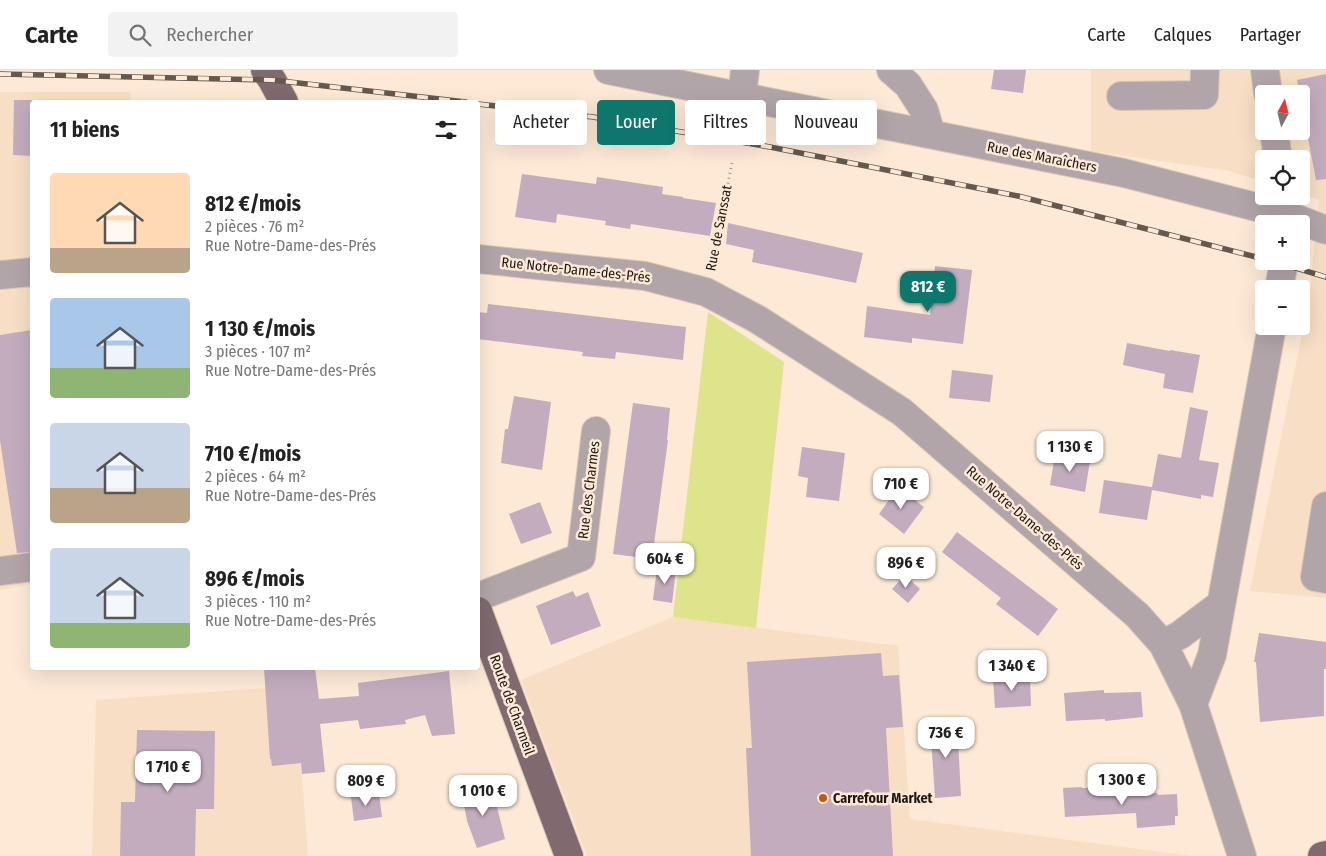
<!DOCTYPE html>
<html lang="fr">
<head>
<meta charset="utf-8">
<style>
  :root { --surface:#fff; --page:#f2f2f2; --text:#222; --muted:#767676; --line:#e0e0e0; --accent:#0f766e }
  body { margin:0; font-family:"Fira Sans Condensed",sans-serif; background:var(--page); color:var(--text); height:100vh; display:flex; flex-direction:column; font-size:19px; white-space:nowrap }
  * { box-sizing:border-box; margin:0 }
  p { font-size:16px; color:var(--muted) }
  .icon { flex:none; width:28px; height:28px; fill:none; stroke:currentColor; stroke-width:2; stroke-linecap:round; stroke-linejoin:round }
  .map { position:relative; flex:1; overflow:hidden }
  .side { position:absolute; left:30px; top:30px; width:450px; height:570px; display:flex; flex-direction:column; background:var(--surface); border-radius:5px; box-shadow:0 5px 20px #0002 }
  .side>* { flex:none }
  .banner { position:absolute; left:495px; top:30px; width:475px; height:45px; display:flex; gap:10px }
  .needle { width:32px; rotate:7deg }
  .controls { position:absolute; left:1255px; top:15px; display:grid; gap:10px }
  .controls a { display:grid; place-items:center; width:55px; height:55px; border-radius:5px; background:var(--surface); box-shadow:0 5px 20px #0002; font-size:25px }
  .price { position:absolute; translate:-50% -42px; padding:0 11px; border-radius:10px; background:#fff; color:#222; font-size:16px; line-height:32px; filter:drop-shadow(0 1px 2px #0008) }
  .price::after { content:''; position:absolute; left:50%; top:30px; width:15px; height:11px; margin-left:-8px; background:inherit; clip-path:polygon(0 0,100% 0,50% 100%) }
  .price.current { background:var(--accent); color:#fff }
  ul { padding:0; list-style:none }
  li { display:flex; align-items:center; gap:15px; height:125px; padding:0 20px }
  li span { display:grid; place-items:center; flex:none; width:140px; height:100px; border-radius:5px; color:#555 }
  li>.icon { margin-inline-start:auto }
  span .icon { width:60px; height:60px; fill:#fffc; stroke-width:1 }
  li b { font-size:21px }
  h2 { display:flex; justify-content:space-between; align-items:center; height:60px; padding:0 20px; font-size:21px }
  .pill { padding:0 18px; border-radius:5px; background:var(--surface); box-shadow:0 5px 20px #0002; font-size:18px; line-height:45px }
  .pill.current { background:var(--accent); color:#fff }
  header { display:flex; align-items:center; gap:30px; box-sizing:border-box; height:70px; padding:0 25px; background:var(--surface); border-bottom:1px solid var(--line) }
  header strong { font-size:24px }
  nav { display:flex; gap:28px; margin-inline-start:auto; font-size:18px }
  .search { width:350px; height:45px; background:var(--page); display:flex; align-items:center; gap:12px; box-sizing:border-box; padding:0 18px; border-radius:5px; color:var(--muted); font-size:19px }
  .map>svg:first-child { display:block }
  .built { fill:#f7dec4; fill-rule:evenodd }
  .green { fill:#dee48c }
  .building { fill:#c2acbe }
  .lines { fill:none; stroke-linecap:round; stroke-linejoin:round }
  .minor-casing { stroke:#d9c7b6; stroke-width:30 }
  .major-casing { stroke:#d9c7b6; stroke-width:30 }
  .path { stroke:#a8998a; stroke-width:3; stroke-dasharray:1 4; stroke-linecap:butt }
  .minor { stroke:#b2a5a9; stroke-width:28 }
  .major { stroke:#806a70; stroke-width:28 }
  .rail-casing { stroke:#64594e; stroke-width:5.5 }
  .rail { stroke:#fde9d6; stroke-width:4; stroke-dasharray:11; stroke-linecap:butt }
  .poi-dot { fill:#bc5d13; stroke:#fde9d6; stroke-width:2 }
  .labels { text-anchor:middle; dominant-baseline:central; stroke-width:5; stroke-linejoin:round; paint-order:stroke }
  .street-label { font-size:14px; fill:#1e1710; stroke:#fde9d6 }
  .poi-label { font-size:14px; font-weight:bold; fill:#1e1710; stroke:#fde9d6; text-anchor:start }
</style>
</head>
<body>
<header>
<strong>Carte</strong>
<div class="search"><svg class="icon" aria-label="search" viewBox="0 0 24 24"><circle cx="10" cy="10" r="6"/><path d="M15 15l6 6"/></svg>Rechercher</div>
<nav><a>Carte</a><a>Calques</a><a>Partager</a></nav>
</header>
<div class="map">
<svg width="1326" height="786" viewBox="0 0 1326 786">
  <rect width="100%" height="100%" fill="#fde9d6"/>
  <path class="built" d="M1091 0H1326V528L1250 521 1309 230 1319 130 1301 124V89H1264V112L1230 101 1091 81ZM1264 24H1301V61H1264Z
    M0 22H130L131 32H32V514L0 520Z
    M673 547 881 574 898 575 910 749 1191 786H587L521 610Z
    M295 616 308 786H92L96 630Z"/>
  <path class="green" d="M708 242 784 292 756 558 673 547Z"/>
  <path class="building" d="M994 0H1026L1023 23 991 19Z
    M1326 4V109L1316 110 1301 32V24H1300L1297 10Z
    M14 30H32V86L13 85Z
    M522 104 596 114 597 107 663 117 662 124 683 127V128L716 133 710 166 631 154 630 159 605 155 606 151 557 144 556 153 515 147Z
    M728 153 863 183 856 213 752 192 754 180 726 174Z
    M935 196 972 200 963 274 912 268V273L864 267 867 236 930 245Z
    M488 234 686 257 683 290 616 282 615 289 582 286 583 282 478 269V242L487 243Z
    M32 260V482L17 483 0 370V265Z
    M1127 273 1170 281V280L1200 285 1193 323 1163 318 1165 304 1123 295Z
    M952 300 993 305 990 332 949 328Z
    M514 326 551 332 542 400 501 393 505 359H508Z
    M633 333 670 338 667 370H668L652 489 613 484Z
    M1190 337 1208 341 1199 390 1219 393 1213 427 1201 425V429L1152 420 1147 450 1099 443 1104 410 1152 417 1158 384 1181 388Z
    M802 377 845 383 839 431 806 427 808 408 798 406Z
    M1055 385 1090 391 1085 422 1050 415Z
    M898 417 924 437 904 464 879 444Z
    M540 432 552 463 521 474 509 444Z
    M957 462 1058 539 1038 566 996 534 1001 528 942 482Z
    M657 498 676 500 672 533 653 530Z
    M905 505 920 519 908 533 892 519Z
    M573 521 576 527 588 522 601 556 551 575 536 536Z
    M1259 563 1326 572V599H1324V646L1260 652 1256 592H1254Z
    M881 583 883 606 899 605 903 657 886 658 893 786H751L746 678H752L747 592Z
    M264 598H315L319 629 359 626 358 613 449 601 455 664 432 666 425 645 405 650 406 654 360 659 358 650 320 654 325 702 302 704 301 693 272 696 271 689H270Z
    M1030 607 1031 636 995 638 993 608Z
    M1104 620V623L1141 622 1143 647 1105 651V649L1066 651 1064 623Z
    M957 651 961 726 935 728 930 652Z
    M137 660 215 661 214 739H196L195 786H120L121 732H135Z
    M492 717 505 769 477 778 467 751 462 724Z
    M1082 717V718H1104L1105 726 1157 723 1158 725 1177 724 1178 746H1175V755L1137 758 1136 743 1065 747 1063 718Z
    M379 724 382 747 354 751 351 727Z"/>
  <g class="lines">
    <defs>
      <path id="minor" d="M608 0 1124 103 1287 145 1326 160
        M891 0 908 15 924 40 931 64
        M1265 0 1268 24
        M742 26 745 0
        M1121 26 1204 25 1205 0
        M1274 61 1278 89
        M478 189 645 206 706 222 757 249 902 342 1137 545 1163 574 1193 634 1242 786
        M0 205 32 202
        M1279 219 1284 191
        M1326 436 1315 507 1326 509
        M0 501 32 497
        M478 527 581 487 596 361
        M1163 574 1180 565 1221 534
        M1193 634 1212 585 1272 256"/>
      <path id="major" d="M265 0 272 10 284 32
        M478 541 569 786
        M1322 786 1326 785"/>
    </defs>
    <use href="#minor" class="minor-casing"/>
    <use href="#major" class="major-casing"/>
    <path class="path" d="M711 197 732 93"/>
    <use href="#minor" class="minor"/>
    <use href="#major" class="major"/>
    <defs>
      <path id="rail" d="M0 4 272 10 466 32
        M478 34 593 47 770 77 1018 126 1264 189
        M1273 191 1326 207"/>
    </defs>
    <use href="#rail" class="rail-casing"/>
    <use href="#rail" class="rail"/>
  </g>
  <circle class="poi-dot" cx="823" cy="728" r="5"/>
  <g class="labels">
    <g class="street-label">
      <text transform="translate(1042 87) rotate(11)">Rue des Maraîchers</text>
      <text transform="translate(719 158) rotate(-79)">Rue de Sanssat</text>
      <text transform="translate(576 200) rotate(6)">Rue Notre-Dame-des-Prés</text>
      <text transform="translate(589 420) rotate(-83)">Rue des Charmes</text>
      <text transform="translate(1025 448) rotate(41)">Rue Notre-Dame-des-Prés</text>
      <text transform="translate(512 635) rotate(70)">Route de Charmeil</text>
    </g>
    <g class="poi-label">
      <text x="833" y="728">Carrefour Market</text>
    </g>
  </g>
</svg>
<div class="controls">
<a><svg class="needle" viewBox="-14 -14 28 28"><path d="M0-13l5 13h-10z" fill="#e53935"/><path d="M0 13l5-13h-10z" fill="#767676"/></svg></a>
<a><svg class="icon" aria-label="locate" viewBox="0 0 24 24"><circle cx="12" cy="12" r="6"/><path d="M12 2v4M12 18v4M2 12h4M18 12h4"/></svg></a>
<a>+</a>
<a>−</a>
</div>
<b class="price current" style="left:928px;top:243px">812 €</b>
<b class="price" style="left:1070px;top:403px">1 130 €</b>
<b class="price" style="left:901px;top:440px">710 €</b>
<b class="price" style="left:665px;top:515px">604 €</b>
<b class="price" style="left:906px;top:519px">896 €</b>
<b class="price" style="left:1012px;top:622px">1 340 €</b>
<b class="price" style="left:946px;top:689px">736 €</b>
<b class="price" style="left:168px;top:723px">1 710 €</b>
<b class="price" style="left:1122px;top:736px">1 300 €</b>
<b class="price" style="left:366px;top:737px">809 €</b>
<b class="price" style="left:483px;top:747px">1 010 €</b>
<div class="banner">
<a class="pill">Acheter</a>
<a class="pill current">Louer</a>
<a class="pill">Filtres</a>
<a class="pill">Nouveau</a>
</div>
<section class="side">
<h2>11 biens<svg class="icon" aria-label="filters" viewBox="0 0 24 24"><path d="M4 7h16M4 17h16"/><circle cx="9" cy="7" r="2"/><circle cx="15" cy="17" r="2"/></svg></h2>
<ul>
<li><span style="background:linear-gradient(#ffd9b3 75%,#b9a48a 0)"><svg class="icon" aria-label="home" viewBox="0 0 24 24"><path d="M3 11l9-7 9 7M6 9v11h12V9"/></svg></span><div><b>812 €/mois</b><p>2 pièces · 76 m²</p><p>Rue Notre-Dame-des-Prés</p></div></li>
<li><span style="background:linear-gradient(#a9c7e8 70%,#8fb573 0)"><svg class="icon" aria-label="home" viewBox="0 0 24 24"><path d="M3 11l9-7 9 7M6 9v11h12V9"/></svg></span><div><b>1 130 €/mois</b><p>3 pièces · 107 m²</p><p>Rue Notre-Dame-des-Prés</p></div></li>
<li><span style="background:linear-gradient(#c9d6e8 65%,#b9a48a 0)"><svg class="icon" aria-label="home" viewBox="0 0 24 24"><path d="M3 11l9-7 9 7M6 9v11h12V9"/></svg></span><div><b>710 €/mois</b><p>2 pièces · 64 m²</p><p>Rue Notre-Dame-des-Prés</p></div></li>
<li><span style="background:linear-gradient(#c9d6e8 75%,#8fb573 0)"><svg class="icon" aria-label="home" viewBox="0 0 24 24"><path d="M3 11l9-7 9 7M6 9v11h12V9"/></svg></span><div><b>896 €/mois</b><p>3 pièces · 110 m²</p><p>Rue Notre-Dame-des-Prés</p></div></li>
</ul>
</section>
</div>
</body>
</html>
